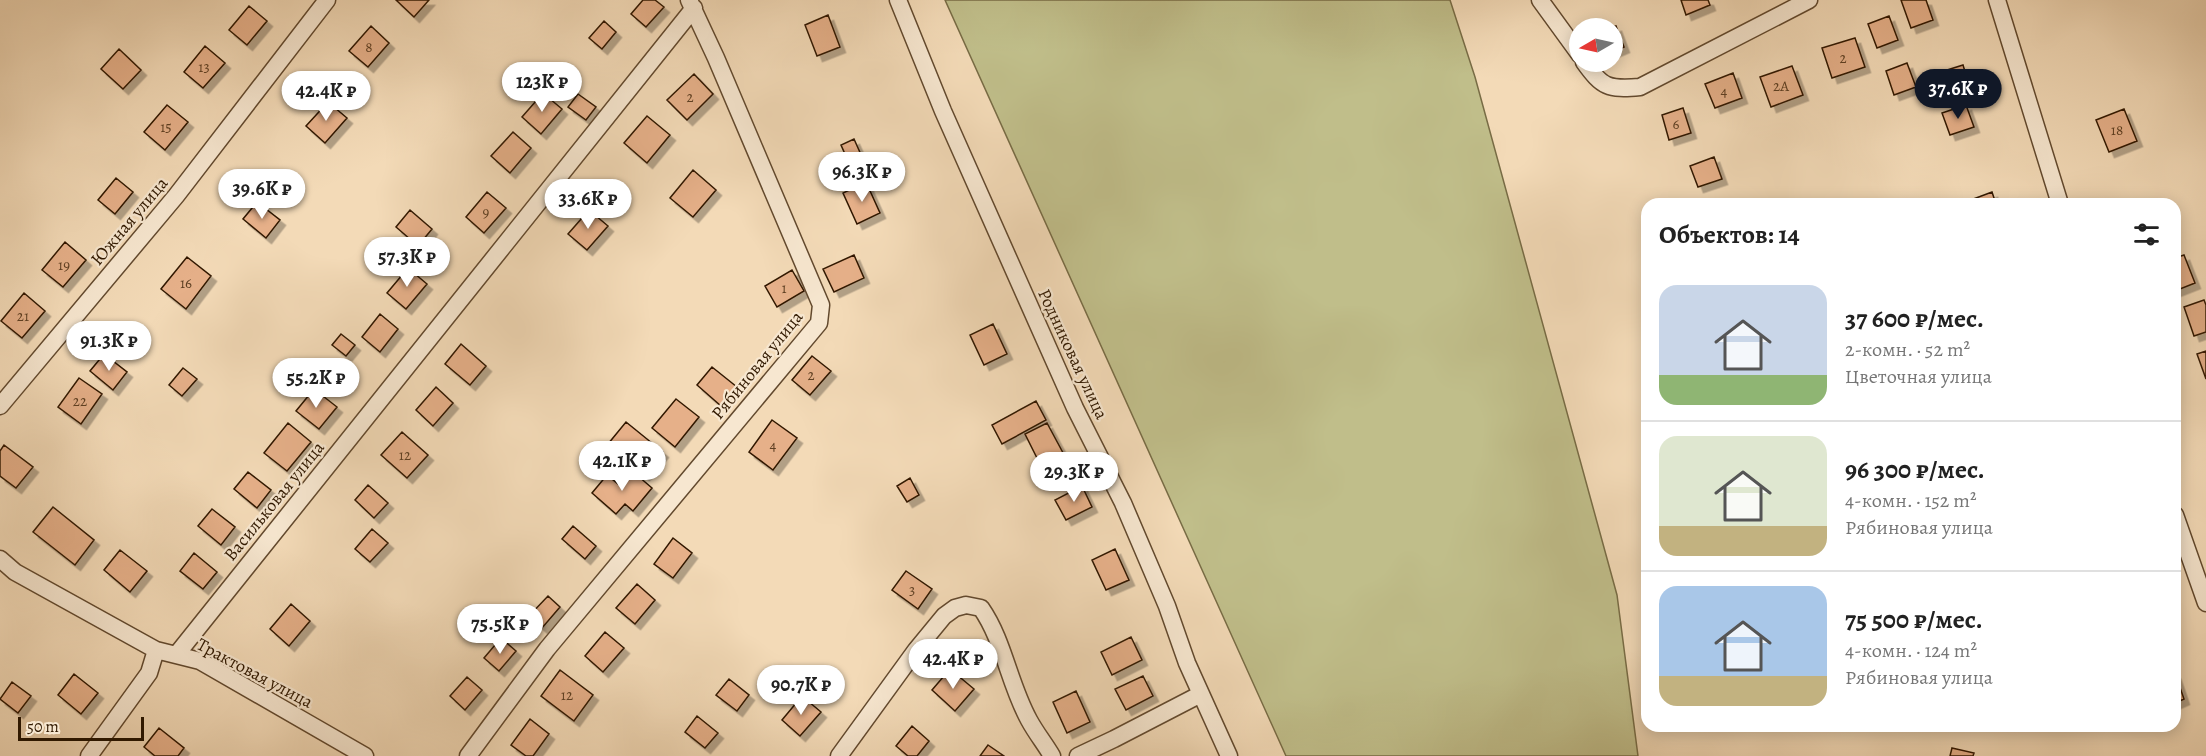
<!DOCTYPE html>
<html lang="ru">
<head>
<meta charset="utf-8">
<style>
  :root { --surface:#fff; --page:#f2f2f2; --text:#222; --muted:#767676; --line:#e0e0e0; --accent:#111827 }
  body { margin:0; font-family:Alegreya,serif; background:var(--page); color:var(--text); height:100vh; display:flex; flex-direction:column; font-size:22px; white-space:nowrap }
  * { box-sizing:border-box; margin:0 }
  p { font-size:20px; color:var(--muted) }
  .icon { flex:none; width:33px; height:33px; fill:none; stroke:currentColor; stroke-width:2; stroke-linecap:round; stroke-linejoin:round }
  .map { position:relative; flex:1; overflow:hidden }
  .panel { position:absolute; left:1641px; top:198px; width:540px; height:534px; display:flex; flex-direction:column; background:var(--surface); border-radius:18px; box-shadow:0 3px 15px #0003 }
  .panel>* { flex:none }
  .needle { width:39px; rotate:261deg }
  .tools { position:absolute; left:1569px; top:18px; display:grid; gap:12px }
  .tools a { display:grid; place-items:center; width:54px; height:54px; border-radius:50%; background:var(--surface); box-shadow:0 3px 15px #0003; font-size:30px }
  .scale { position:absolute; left:18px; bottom:15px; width:126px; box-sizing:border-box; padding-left:6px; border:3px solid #311900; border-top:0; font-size:16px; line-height:21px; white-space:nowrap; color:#311900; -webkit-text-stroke:4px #f7e7d0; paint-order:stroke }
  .price { position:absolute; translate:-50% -51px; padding:0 14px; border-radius:21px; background:#fff; color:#222; font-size:20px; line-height:39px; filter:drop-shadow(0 2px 3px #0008) }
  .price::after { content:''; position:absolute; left:50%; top:36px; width:18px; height:14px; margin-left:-9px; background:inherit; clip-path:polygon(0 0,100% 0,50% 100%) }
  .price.selected { background:var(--accent); color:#fff }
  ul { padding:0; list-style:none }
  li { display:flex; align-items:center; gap:18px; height:150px; padding:0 18px }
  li+li { border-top:2px solid var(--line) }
  li span { display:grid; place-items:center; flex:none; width:168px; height:120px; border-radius:18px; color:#555 }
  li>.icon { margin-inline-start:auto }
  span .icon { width:72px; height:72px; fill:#fffc; stroke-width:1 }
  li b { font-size:26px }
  h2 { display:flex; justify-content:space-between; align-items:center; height:72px; padding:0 18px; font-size:26px }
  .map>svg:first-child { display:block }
  .green { fill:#c0be8a; stroke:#786c45; stroke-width:1.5 }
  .building { fill:#e6b089; stroke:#311900; stroke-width:1.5; filter:url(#shadow) }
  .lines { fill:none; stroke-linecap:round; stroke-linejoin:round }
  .minor-casing { stroke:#62492e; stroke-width:19 }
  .minor { stroke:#f7e7d0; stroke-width:16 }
  .labels { text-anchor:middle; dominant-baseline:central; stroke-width:4.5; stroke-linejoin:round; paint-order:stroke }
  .number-label { font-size:15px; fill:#5e3f22 }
  .street-label { font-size:18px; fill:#311900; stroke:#f7e7d0 }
</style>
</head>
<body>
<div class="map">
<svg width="2206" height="756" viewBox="0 0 2206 756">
  <defs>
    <filter id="shadow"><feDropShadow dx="5.5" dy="5.5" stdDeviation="0" flood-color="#0004"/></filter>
  </defs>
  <rect width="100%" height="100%" fill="#f3dab7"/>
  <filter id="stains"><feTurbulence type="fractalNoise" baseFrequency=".00333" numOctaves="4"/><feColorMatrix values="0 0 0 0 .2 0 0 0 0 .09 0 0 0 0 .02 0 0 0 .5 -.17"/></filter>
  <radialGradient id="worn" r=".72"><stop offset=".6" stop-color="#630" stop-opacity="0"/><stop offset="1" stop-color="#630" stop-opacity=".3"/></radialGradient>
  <path class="green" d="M945 0H1450L1475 77 1617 595 1638 756H1286Z"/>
  <path class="building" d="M396 0H429L414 17Z
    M643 0H655L664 7 646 27 631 14Z
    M1681 0H1708L1710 5 1686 15Z
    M1901 0H1926L1933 20 1911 28Z
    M249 6 267 21 247 45 229 30Z
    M828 15 840 47 817 56 805 25Z
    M1889 16 1898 40 1877 48 1868 24Z
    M604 21 616 32 602 49 589 38Z
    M371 26 389 43 368 67 349 51Z
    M1616 26 1624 47 1612 52V28H1608Z
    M1855 38 1865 67 1832 78 1822 48Z
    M205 46 225 63 203 88 184 72Z
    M119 49 141 70 123 89 101 69Z
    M1907 63 1916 87 1894 95 1886 71Z
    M1963 65 1970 88 1936 99 1928 76Z
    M1792 66 1803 95 1771 107 1760 77Z
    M1733 73 1742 98 1715 108 1705 84Z
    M694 74 713 94 687 120 667 100Z
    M543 93 562 109 541 134 522 117Z
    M578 94 596 107 586 120 568 107Z
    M328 102 347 118 325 143 306 126Z
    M167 105 188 122 165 150 144 132Z
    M1966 105 1974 127 1950 135 1942 113Z
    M1683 108 1691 133 1669 140 1662 115Z
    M2124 109 2137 141 2109 152 2096 120Z
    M647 116 670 135 647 163 624 143Z
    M513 132 531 148 510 173 491 156Z
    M854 139 862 157 849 163 841 145Z
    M1714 157 1722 179 1698 187 1690 166Z
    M693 170 716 190 693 217 670 198Z
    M116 178 133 192 115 214 98 200Z
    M866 182 880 213 857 224 843 193Z
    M487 192 506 208 484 233 466 217Z
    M1992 192 1996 204H1969L1968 201Z
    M257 202 280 220 266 238 243 219Z
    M410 210 432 229 418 246 396 227Z
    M589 210 608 226 587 250 568 234Z
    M65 242 86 260 63 287 42 270Z
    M854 255 864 278 834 292 823 269Z
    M2184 255 2195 283 2175 291V258Z
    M187 257 211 276 186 309 161 289Z
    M408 268 427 284 406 309 387 293Z
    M792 270 804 291 777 307 765 286Z
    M24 293 45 311 22 338 1 321Z
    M2204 300 2206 305V332L2194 336 2184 307Z
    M380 314 398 329 380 352 362 337Z
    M993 324 1007 354 984 365 970 335Z
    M341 334 355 345 346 356 332 345Z
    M461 344 486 366 470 385 445 364Z
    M2206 351V379L2197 354Z
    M104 354 127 372 113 390 90 371Z
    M812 356 831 371 810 395 792 380Z
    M712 367 737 387 721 406 697 385Z
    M183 368 197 379 182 396 169 385Z
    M79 378 102 394 81 424 58 407Z
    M436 387 453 403 433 426 416 410Z
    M314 389 337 407 319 429 296 411Z
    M676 399 699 417 675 447 652 428Z
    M1036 401 1046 420 1002 444 992 425Z
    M772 420 797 438 773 470 749 452Z
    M626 422 663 452 644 475 608 444Z
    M288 423 311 442 287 471 264 453Z
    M1047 423 1069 464 1046 476 1025 434Z
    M402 432 428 455 407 478 381 455Z
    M4 445 33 467 16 488 0 476V451Z
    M631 470 652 488 633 511 625 504 616 514 592 493 607 475 618 484Z
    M248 472 271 490 257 508 234 489Z
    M910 478 919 495 907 502 897 486Z
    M368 485 388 503 374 518 355 500Z
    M1082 486 1092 507 1066 520 1055 500Z
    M53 507 94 540 75 565 33 532Z
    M212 509 235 527 221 545 198 526Z
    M573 526 596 546 585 559 562 539Z
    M372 529 388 543 370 562 355 549Z
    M673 538 692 553 673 578 654 564Z
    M1115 549 1129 580 1106 590 1092 560Z
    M120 550 147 571 130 592 104 570Z
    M194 553 217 572 203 589 180 571Z
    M906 571 932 589 918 609 892 590Z
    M637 584 655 600 635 624 616 608Z
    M548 596 560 607 542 628 529 616Z
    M291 604 310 621 289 646 270 629Z
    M605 632 624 648 603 672 585 656Z
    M1131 637 1142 660 1112 675 1101 652Z
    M501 638 516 651 499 671 484 658Z
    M950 669 974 689 955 711 932 690Z
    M560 670 593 695 574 721 541 696Z
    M2175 673 2184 699 2175 703Z
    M74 674 98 693 81 714 58 695Z
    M1143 676 1153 696 1126 710 1115 689Z
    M467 677 482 690 465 710 450 696Z
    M729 679 749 695 737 711 716 695Z
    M12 682 31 696 18 713 0 699Z
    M1076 691 1090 722 1067 733 1053 702Z
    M802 696 821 712 800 736 782 720Z
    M697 716 718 733 705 748 685 732Z
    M530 719 549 734 533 756H526L511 745Z
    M912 726 929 741 917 756H908L896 746Z
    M159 728 184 748 178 756H155L144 747Z
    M988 745 1004 756H980Z
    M1952 748 1974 753 1973 756H1950Z"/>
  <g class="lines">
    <defs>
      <path id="minor" d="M898 0 943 111 1075 408 1123 503 1167 606 1187 663 1229 756
        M1540 0 1580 55
        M1997 0 2060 204
        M1584 62C1602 87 1608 90 1640 87L1809 0
        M0 406 176 196 327 0
        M2175 515 2206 603
        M0 559 15 572 156 650 200 661 365 756
        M177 654 694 8
        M89 756 149 673 156 650
        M468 756 547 649 819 323 821 305 716 58 689 0
        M839 756 916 650 944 616 955 608 966 605 981 608C1004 641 1009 684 1029 720 1036 733 1045 744 1052 756
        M1078 756 1114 739 1201 694"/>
    </defs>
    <use href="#minor" class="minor-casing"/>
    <use href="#minor" class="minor"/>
  </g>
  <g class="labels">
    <g class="number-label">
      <text x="369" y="47">8</text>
      <text x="1843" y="58">2</text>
      <text x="204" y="67">13</text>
      <text x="1781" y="86">2А</text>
      <text x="1724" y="91">4</text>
      <text x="690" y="97">2</text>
      <text x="1676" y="124">6</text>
      <text x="166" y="127">15</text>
      <text x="2117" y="130">18</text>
      <text x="486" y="212">9</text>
      <text x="64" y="265">19</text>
      <text x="186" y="283">16</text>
      <text x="784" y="288">1</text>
      <text x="23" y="316">21</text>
      <text x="811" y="375">2</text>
      <text x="80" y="401">22</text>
      <text x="773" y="445">4</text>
      <text x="405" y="455">12</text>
      <text x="912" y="590">3</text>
      <text x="567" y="695">12</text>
    </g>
    <g class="street-label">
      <text transform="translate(129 221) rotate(-50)">Южная улица</text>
      <text transform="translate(1073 354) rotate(65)">Родниковая улица</text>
      <text transform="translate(757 365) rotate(-51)">Рябиновая улица</text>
      <text transform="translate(274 501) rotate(-51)">Васильковая улица</text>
      <text transform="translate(255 673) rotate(28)">Трактовая улица</text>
    </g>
  </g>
  <rect width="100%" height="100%" filter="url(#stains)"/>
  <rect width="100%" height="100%" fill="url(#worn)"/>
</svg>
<div class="tools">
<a><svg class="needle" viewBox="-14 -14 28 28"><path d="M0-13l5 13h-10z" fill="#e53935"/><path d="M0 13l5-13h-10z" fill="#767676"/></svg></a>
</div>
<div class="scale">50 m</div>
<b class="price" style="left:542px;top:113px">123K ₽</b>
<b class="price selected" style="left:1958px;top:120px">37.6K ₽</b>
<b class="price" style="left:326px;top:122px">42.4K ₽</b>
<b class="price" style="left:862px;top:203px">96.3K ₽</b>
<b class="price" style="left:262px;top:220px">39.6K ₽</b>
<b class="price" style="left:588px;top:230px">33.6K ₽</b>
<b class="price" style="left:407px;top:288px">57.3K ₽</b>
<b class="price" style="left:109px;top:372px">91.3K ₽</b>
<b class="price" style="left:316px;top:409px">55.2K ₽</b>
<b class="price" style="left:622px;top:492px">42.1K ₽</b>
<b class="price" style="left:1074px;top:503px">29.3K ₽</b>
<b class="price" style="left:500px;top:655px">75.5K ₽</b>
<b class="price" style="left:953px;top:690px">42.4K ₽</b>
<b class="price" style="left:801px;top:716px">90.7K ₽</b>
<section class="panel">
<h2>Объектов: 14<svg class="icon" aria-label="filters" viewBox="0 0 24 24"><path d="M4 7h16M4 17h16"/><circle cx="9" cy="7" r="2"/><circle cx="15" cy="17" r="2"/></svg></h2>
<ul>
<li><span style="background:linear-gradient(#c9d6e8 75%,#8fb573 0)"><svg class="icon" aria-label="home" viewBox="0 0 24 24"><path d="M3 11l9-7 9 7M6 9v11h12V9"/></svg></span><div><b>37 600 ₽/мес.</b><p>2-комн. · 52 m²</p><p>Цветочная улица</p></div></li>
<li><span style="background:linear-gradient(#dfe7d0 75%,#c2b280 0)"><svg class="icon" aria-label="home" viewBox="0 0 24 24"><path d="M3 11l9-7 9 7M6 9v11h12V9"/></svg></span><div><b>96 300 ₽/мес.</b><p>4-комн. · 152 m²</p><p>Рябиновая улица</p></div></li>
<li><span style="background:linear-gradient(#a9c7e8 75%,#c2b280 0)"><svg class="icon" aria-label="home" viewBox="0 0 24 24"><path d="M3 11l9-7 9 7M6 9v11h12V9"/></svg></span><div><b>75 500 ₽/мес.</b><p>4-комн. · 124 m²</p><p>Рябиновая улица</p></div></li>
</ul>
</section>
</div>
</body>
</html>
